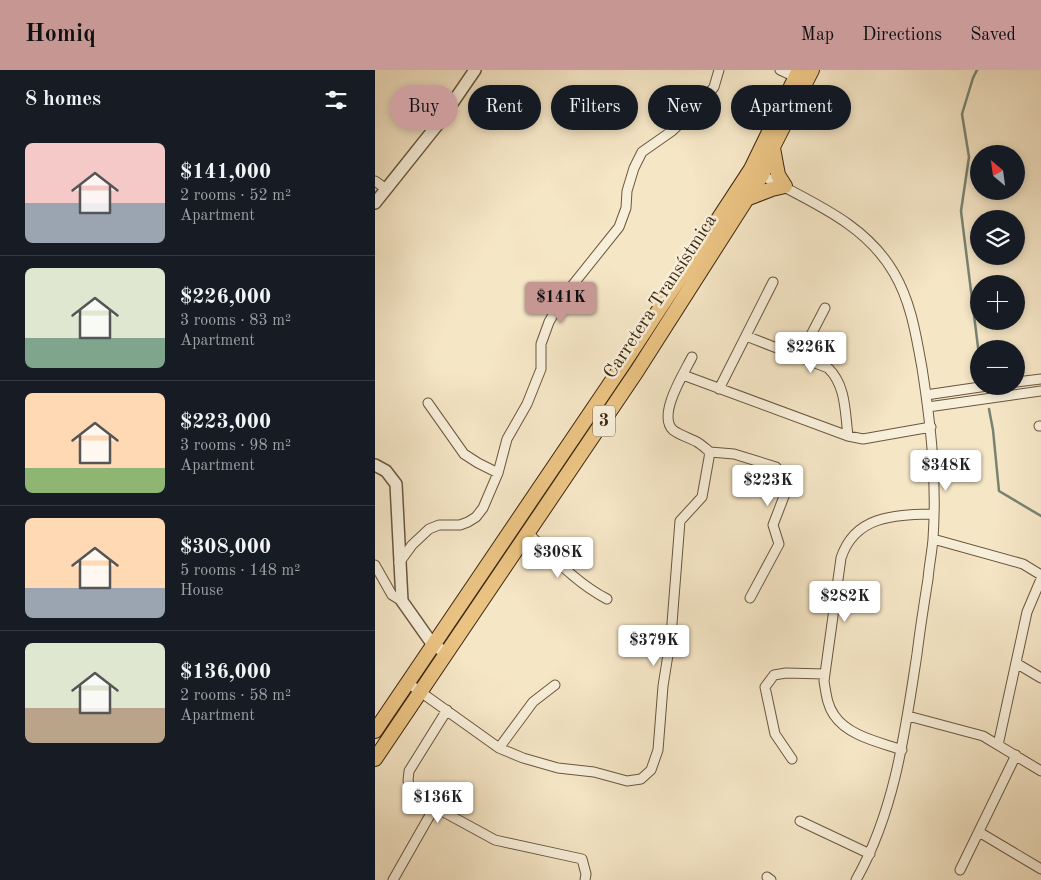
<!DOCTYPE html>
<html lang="en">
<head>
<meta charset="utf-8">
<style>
  :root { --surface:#171b24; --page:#20242c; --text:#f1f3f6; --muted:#9ea1a6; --line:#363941; --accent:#c59692 }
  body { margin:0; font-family:"Old Standard TT",serif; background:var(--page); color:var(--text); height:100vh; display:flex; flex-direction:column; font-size:19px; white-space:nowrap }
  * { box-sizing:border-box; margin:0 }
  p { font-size:16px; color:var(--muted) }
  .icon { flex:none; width:28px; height:28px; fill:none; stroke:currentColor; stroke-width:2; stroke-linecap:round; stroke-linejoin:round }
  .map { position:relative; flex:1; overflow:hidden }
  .panel { display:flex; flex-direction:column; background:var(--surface); width:375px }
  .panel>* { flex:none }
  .guide { position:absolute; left:15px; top:15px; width:475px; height:45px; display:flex; gap:10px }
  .needle { width:32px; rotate:331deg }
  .fabs { position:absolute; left:595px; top:75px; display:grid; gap:10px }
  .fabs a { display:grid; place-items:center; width:55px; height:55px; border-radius:50%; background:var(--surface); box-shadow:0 2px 8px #0003; font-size:25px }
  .price { position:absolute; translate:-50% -42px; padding:0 11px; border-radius:5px; background:#fff; color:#222; font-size:16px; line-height:32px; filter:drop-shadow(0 1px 2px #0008) }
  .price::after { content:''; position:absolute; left:50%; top:30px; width:15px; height:11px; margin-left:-8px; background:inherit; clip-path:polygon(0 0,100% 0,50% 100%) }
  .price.on { background:var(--accent); color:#111 }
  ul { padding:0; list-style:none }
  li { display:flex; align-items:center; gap:15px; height:125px; padding:0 25px }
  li+li { border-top:1px solid var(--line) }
  li span { display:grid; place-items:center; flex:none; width:140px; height:100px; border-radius:8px; color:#555 }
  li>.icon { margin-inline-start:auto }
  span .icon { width:60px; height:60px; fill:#fffc; stroke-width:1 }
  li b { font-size:21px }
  h2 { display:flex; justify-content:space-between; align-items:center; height:60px; padding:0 25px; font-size:21px }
  .chip { padding:0 18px; border-radius:22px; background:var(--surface); box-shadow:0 2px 8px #0003; font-size:18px; line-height:45px }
  .chip.on { background:var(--accent); color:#111 }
  header { display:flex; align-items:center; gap:30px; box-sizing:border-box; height:70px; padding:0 25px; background:var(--accent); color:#111 }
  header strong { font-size:24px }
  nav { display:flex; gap:28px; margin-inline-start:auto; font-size:18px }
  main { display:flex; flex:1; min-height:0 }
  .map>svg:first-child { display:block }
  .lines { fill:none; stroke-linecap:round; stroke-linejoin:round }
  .stream { stroke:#768372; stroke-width:2.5 }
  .minor-casing { stroke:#6a573e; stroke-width:11 }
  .tertiary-casing { stroke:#6a573e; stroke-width:14 }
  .primary-casing { stroke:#3c2711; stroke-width:16 }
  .minor { stroke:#f8efda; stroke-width:9 }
  .tertiary { stroke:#f8efda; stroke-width:11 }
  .primary { stroke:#eac383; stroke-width:14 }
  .labels { text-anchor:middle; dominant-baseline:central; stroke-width:5; stroke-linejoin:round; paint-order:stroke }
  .shield { fill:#f8efda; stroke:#74634d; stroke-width:1 }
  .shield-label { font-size:18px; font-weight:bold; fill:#3c2711 }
  .street-label { font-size:19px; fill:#3c2711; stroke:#f8efda }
</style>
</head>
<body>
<header>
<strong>Homiq</strong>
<nav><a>Map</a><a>Directions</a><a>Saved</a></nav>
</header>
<main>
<section class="panel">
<h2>8 homes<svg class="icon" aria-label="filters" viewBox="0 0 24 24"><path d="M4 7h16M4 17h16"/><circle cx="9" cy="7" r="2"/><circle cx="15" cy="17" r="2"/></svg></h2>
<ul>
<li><span style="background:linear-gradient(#f6c9c9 60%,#9aa5b1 0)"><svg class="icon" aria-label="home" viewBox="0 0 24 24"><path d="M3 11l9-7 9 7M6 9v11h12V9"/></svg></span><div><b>$141,000</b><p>2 rooms · 52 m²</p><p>Apartment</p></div></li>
<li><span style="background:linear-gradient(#dfe7d0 70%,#7fa58c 0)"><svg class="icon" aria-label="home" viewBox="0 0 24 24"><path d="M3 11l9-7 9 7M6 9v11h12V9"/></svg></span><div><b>$226,000</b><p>3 rooms · 83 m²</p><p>Apartment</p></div></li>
<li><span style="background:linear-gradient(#ffd9b3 75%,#8fb573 0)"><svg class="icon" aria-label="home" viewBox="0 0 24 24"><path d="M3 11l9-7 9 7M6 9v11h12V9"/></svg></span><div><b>$223,000</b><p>3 rooms · 98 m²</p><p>Apartment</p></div></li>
<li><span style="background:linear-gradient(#ffd9b3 70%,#9aa5b1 0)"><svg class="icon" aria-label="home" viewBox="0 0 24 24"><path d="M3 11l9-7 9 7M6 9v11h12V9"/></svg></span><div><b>$308,000</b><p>5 rooms · 148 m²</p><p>House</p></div></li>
<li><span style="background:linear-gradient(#dfe7d0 65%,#b9a48a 0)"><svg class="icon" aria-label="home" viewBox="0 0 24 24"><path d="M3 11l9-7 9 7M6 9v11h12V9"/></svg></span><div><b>$136,000</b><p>2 rooms · 58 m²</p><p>Apartment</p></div></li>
</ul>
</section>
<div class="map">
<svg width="666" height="810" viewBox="0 0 666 810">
  <rect width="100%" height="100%" fill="#f5e6c6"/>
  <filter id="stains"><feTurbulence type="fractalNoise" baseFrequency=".004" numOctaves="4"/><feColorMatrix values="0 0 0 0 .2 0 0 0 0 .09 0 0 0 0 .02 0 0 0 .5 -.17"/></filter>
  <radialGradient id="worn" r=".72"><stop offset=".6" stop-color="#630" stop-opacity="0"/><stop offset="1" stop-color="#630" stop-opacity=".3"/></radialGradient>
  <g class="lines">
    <path class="stream" d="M602 0 598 8 587 44 594 87 586 141 604 285
      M614 339 618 360 624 421 666 446"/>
    <defs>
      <path id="minor" d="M405 0 420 7
        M383 103C432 131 489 151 519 203 536 232 541 265 547 298 556 356 562 410 558 469 557 482 554 496 553 509 549 534 545 559 542 584 530 662 520 741 481 810
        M0 111 11 119
        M371 266 453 298C471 315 470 342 473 366
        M425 286 450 238
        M308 305 473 366 488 369 556 357
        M641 312 666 309
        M344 319 398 212
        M551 325 612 316
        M53 333 89 384 103 393 123 403
        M553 337 666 321
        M664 356H666
        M335 382 359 384 401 397 410 408 413 416 398 455 404 474 375 528
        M153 463C178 487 201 513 232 529
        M558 469 648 494 666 505
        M24 493 37 475 54 459 64 455H85L93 452 101 447 108 438 123 403 132 369 152 334 166 299V274L174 252 188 227 244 157 251 138 252 121 259 98 267 82 297 61 324 36 339 17 344 0
        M0 495 17 525 27 531
        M641 593 666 608
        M33 613 124 678 148 688 183 698 219 702 252 711 266 709 276 700 283 680 288 616 296 566 305 451 327 427 335 382C331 379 327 375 322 372 315 368 304 365 298 360 282 345 309 303 317 287
        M72 640 34 701 33 711 36 720 43 728 120 770 207 789 211 804 210 810
        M533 646 608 666 666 701
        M623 675 652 542 666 509
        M124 678 158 632 180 615
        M527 680C504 672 473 666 459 645 452 635 451 623 449 611L466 488C480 445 520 445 558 444
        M417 689 400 664 390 617 399 605 411 603 450 604
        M425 751 495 784
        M604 762 666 799
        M585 800 641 685
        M392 807 396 810
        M18 810 59 738"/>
      <path id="tertiary" d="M0 133 63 54 100 0
        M0 395 11 401 21 414 27 531 58 575 72 583"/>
      <path id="primary" d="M371 129 397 119 410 116 403 105 398 78
        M0 661 249 293 376 99 424 0
        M0 689 262 301 387 105 398 77 437 0"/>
    </defs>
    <use href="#minor" class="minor-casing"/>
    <use href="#tertiary" class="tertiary-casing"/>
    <use href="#primary" class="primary-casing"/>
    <use href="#minor" class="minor"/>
    <use href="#tertiary" class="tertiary"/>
    <use href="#primary" class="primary"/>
  </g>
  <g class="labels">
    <rect class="shield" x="218" y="335.5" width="22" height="31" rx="4"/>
    <g class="shield-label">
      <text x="229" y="351">3</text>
    </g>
    <g class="street-label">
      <text transform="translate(286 227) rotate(-57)">Carretera Transístmica</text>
    </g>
  </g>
  <rect width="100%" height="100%" filter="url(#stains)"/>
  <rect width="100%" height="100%" fill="url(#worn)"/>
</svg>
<div class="fabs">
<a><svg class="needle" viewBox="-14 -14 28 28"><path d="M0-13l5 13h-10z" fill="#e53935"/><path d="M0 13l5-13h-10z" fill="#9ea1a6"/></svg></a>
<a><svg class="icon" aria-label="layers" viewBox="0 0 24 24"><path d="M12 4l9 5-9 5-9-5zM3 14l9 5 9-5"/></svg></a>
<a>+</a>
<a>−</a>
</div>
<b class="price on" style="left:186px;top:254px">$141K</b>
<b class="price" style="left:436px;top:304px">$226K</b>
<b class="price" style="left:571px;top:422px">$348K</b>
<b class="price" style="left:393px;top:437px">$223K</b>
<b class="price" style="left:183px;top:509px">$308K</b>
<b class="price" style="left:470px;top:553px">$282K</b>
<b class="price" style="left:279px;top:597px">$379K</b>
<b class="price" style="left:63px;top:754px">$136K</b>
<div class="guide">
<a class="chip on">Buy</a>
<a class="chip">Rent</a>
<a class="chip">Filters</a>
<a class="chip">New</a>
<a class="chip">Apartment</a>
</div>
</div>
</main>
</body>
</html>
